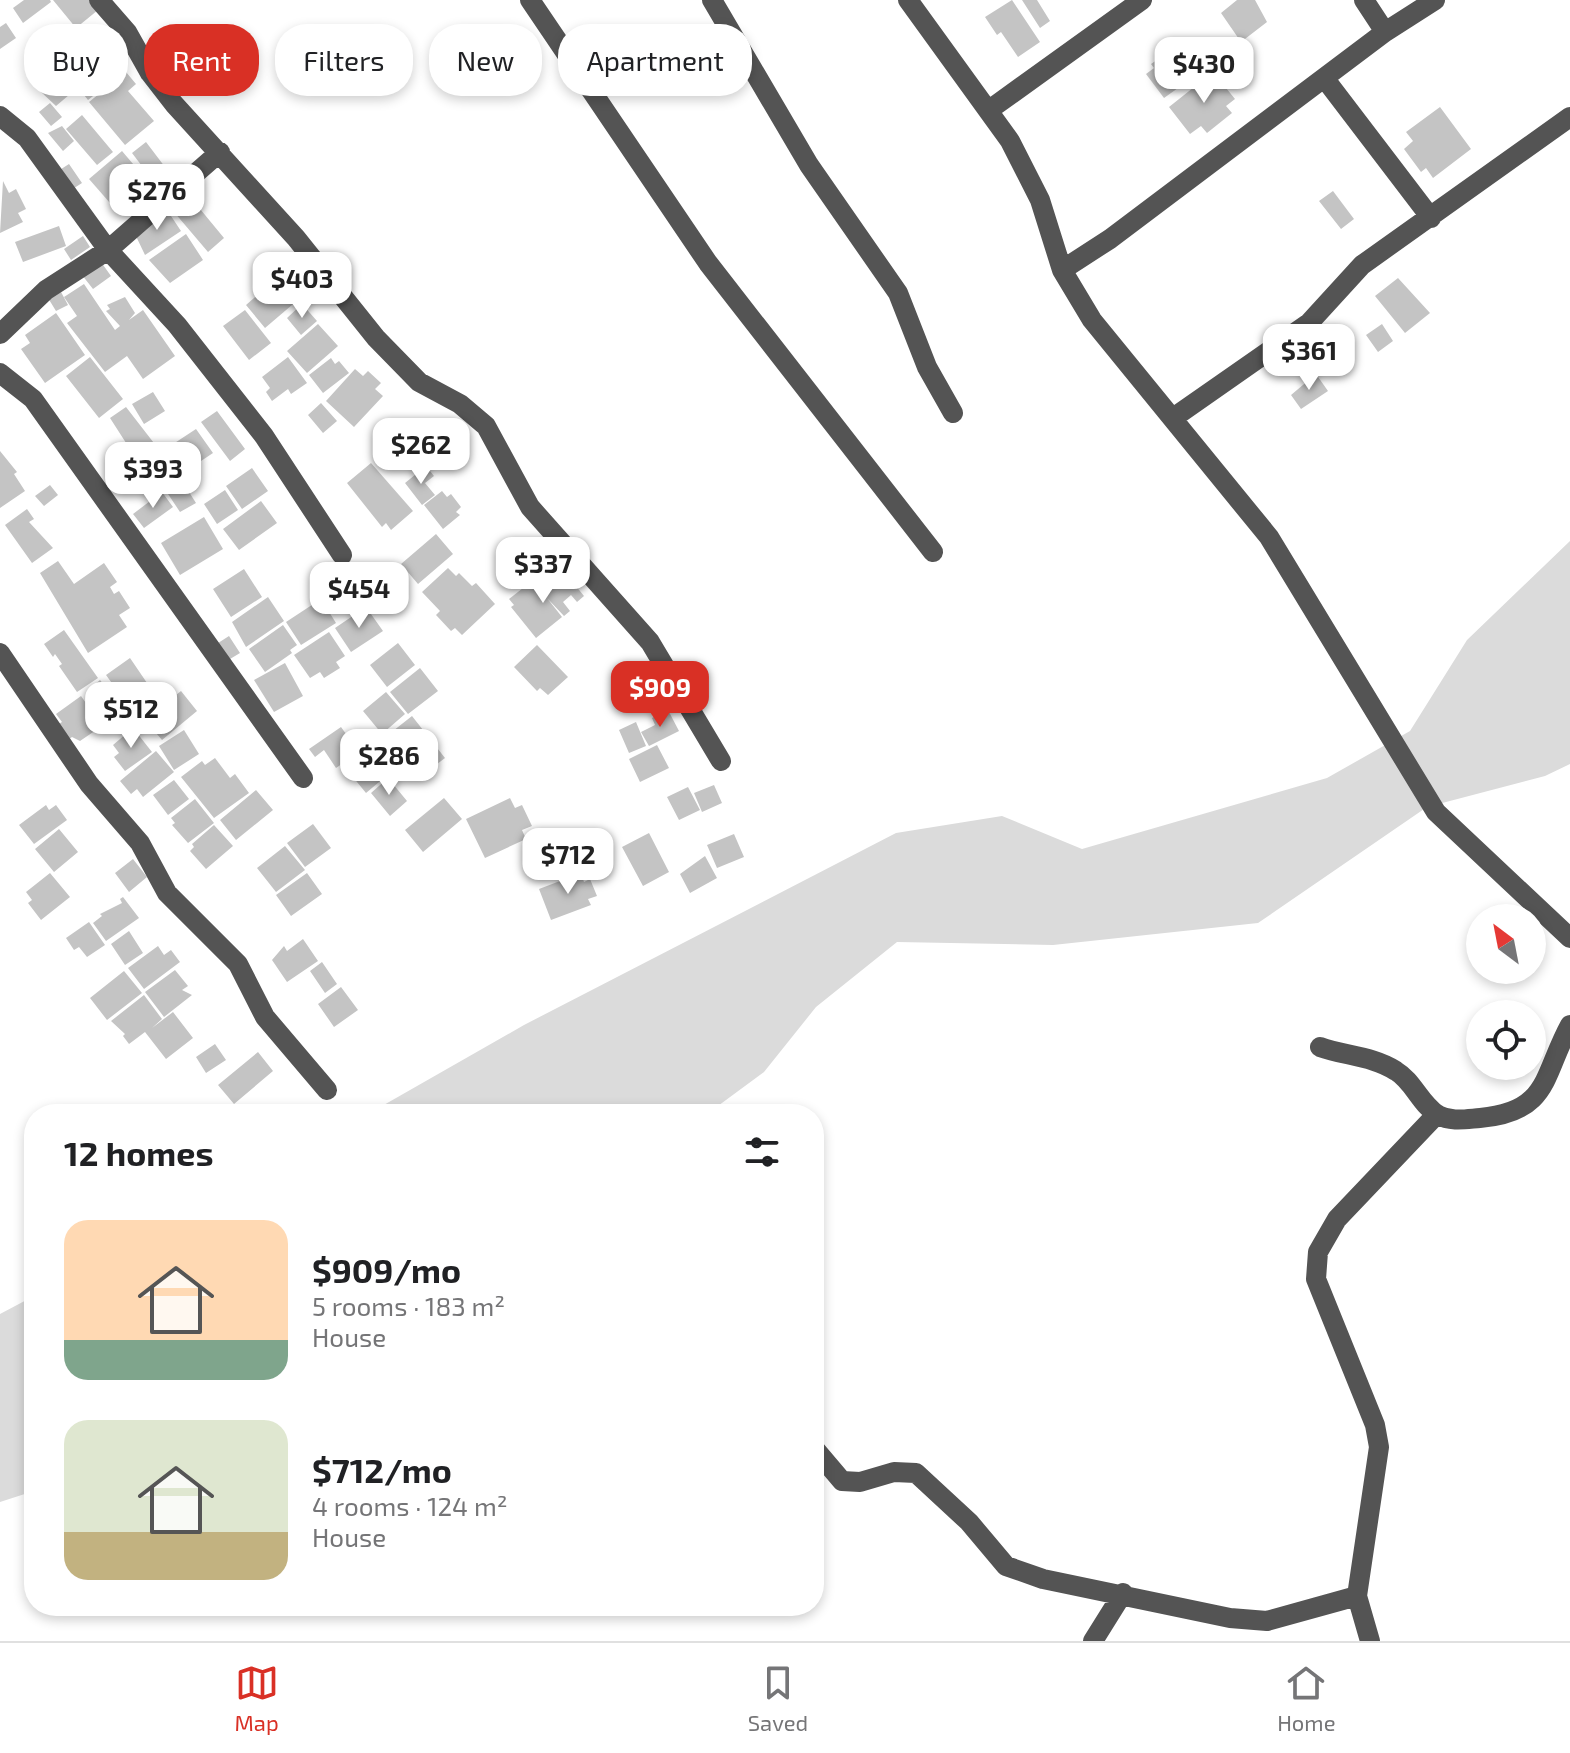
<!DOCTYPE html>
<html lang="en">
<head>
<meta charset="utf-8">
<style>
  :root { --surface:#fff; --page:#f2f2f2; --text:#202124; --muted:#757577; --line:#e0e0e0; --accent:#d93025 }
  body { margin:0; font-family:"Exo 2",sans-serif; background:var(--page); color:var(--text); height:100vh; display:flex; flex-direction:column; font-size:30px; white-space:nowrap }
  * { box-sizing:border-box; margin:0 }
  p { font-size:26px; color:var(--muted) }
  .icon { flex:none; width:44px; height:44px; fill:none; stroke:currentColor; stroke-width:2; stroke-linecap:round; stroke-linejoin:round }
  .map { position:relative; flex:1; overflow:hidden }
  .side { position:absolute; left:24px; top:1104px; width:800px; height:512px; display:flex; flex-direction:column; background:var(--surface); border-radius:32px; box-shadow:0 4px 12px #0003 }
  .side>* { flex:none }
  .hud { position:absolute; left:24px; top:24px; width:800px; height:72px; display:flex; gap:16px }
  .needle { width:52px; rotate:328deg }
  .buttons { position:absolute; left:1466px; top:904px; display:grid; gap:16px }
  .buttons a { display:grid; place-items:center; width:80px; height:80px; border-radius:50%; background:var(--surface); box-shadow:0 4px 12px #0003; font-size:40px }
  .price { position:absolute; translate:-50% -68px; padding:0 18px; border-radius:16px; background:#fff; color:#222; font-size:26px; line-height:52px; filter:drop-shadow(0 2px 4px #0008) }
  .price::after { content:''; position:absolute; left:50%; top:48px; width:24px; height:18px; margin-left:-12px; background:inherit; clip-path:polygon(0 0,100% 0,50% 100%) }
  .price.on { background:var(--accent); color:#fff }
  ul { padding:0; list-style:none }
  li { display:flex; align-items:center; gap:24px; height:200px; padding:0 40px }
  li span { display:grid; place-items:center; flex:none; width:224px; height:160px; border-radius:24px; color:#555 }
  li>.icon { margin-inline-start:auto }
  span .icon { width:96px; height:96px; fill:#fffc; stroke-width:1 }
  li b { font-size:34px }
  h2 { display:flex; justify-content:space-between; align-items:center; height:96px; padding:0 40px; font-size:34px }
  .chip { padding:0 28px; border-radius:32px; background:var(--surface); box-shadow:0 4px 12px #0003; font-size:28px; line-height:72px }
  .chip.on { background:var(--accent); color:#fff }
  .tabs { display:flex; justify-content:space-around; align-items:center; height:112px; border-top:2px solid var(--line); background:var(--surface); font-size:22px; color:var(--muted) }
  .tabs a { display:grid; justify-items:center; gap:4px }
  .tabs .on { color:var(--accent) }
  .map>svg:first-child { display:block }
  .green { fill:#dbdbdb }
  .building { fill:#c4c4c4 }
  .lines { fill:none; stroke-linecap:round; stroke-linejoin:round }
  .minor { stroke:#545454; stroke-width:20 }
</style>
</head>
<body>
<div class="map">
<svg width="1570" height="1641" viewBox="0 0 1570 1641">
  <rect width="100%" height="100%" fill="#fff"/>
  <path class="green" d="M1570 541V764L1545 776 1427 807 1258 923 1053 945 897 942 816 1007 764 1072 707 1114H368L524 1025 896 833 1002 816 1082 849 1327 778 1410 731 1467 640Z
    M34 1296V1491L0 1502V1314Z"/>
  <path class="building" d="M24 0H50L51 2 23 23 13 8Z
    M53 0H90L98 10 76 28Z
    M1012 0 1040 42 1018 57 1001 32 997 35 985 17Z
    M1022 0H1037L1050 21 1040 28Z
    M1237 0H1255L1267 22 1241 42 1221 13Z
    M6 23 16 38 0 49V27Z
    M69 48 102 89 88 100 55 59Z
    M1181 48 1199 73 1164 98 1146 74 1154 68 1151 64 1170 51 1172 54Z
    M126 72 136 84 128 91 154 121 125 145 89 102Z
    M1213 72 1235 99 1226 106 1232 113 1207 133 1201 126 1190 134 1169 107Z
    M56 79 69 95 56 106 40 91Z
    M50 103 62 117 51 126 39 112Z
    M1440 107 1471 149 1433 178 1426 168 1421 172 1404 149 1413 141 1406 132Z
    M82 115 113 152 97 165 66 129Z
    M62 126 74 141 63 151 48 133Z
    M146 142 165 167 151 178 132 153Z
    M122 151 156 191 132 211 125 203 117 211 89 179Z
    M69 164 82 183 68 192 55 173Z
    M3 181 9 193 16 189 26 209 18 213 23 222 0 233Z
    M1333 191 1354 219 1341 229 1319 201Z
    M191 198 224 238 208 252 174 212Z
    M167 210 181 231 145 255 134 232Z
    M59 226 66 246 23 262 15 242Z
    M186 234 203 260 170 283 149 260Z
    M83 236 90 247 71 260 64 249Z
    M101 262 111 276 93 289 82 275Z
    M284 272 293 283 288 287 299 299 265 328 246 305Z
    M304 274 313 282 302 295 292 286Z
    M1398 278 1430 313 1405 333 1375 296Z
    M84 284 115 330 120 326 106 311 110 309 107 305 125 297 135 313 129 320 143 310 175 356 143 379 127 356 105 372 67 323 77 316 64 297Z
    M61 292 68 305 56 311 48 298Z
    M302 304 317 321 301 335 287 318Z
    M245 310 271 343 249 360 223 326Z
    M56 313 85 355 45 383 21 349 30 343 25 335Z
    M318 324 338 346 307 373 287 351Z
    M1382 324 1393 341 1378 352 1366 335Z
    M90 357 123 399 99 418 66 376Z
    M288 357 307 383 291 394 288 389 272 401 266 392 270 388 262 377Z
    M331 358 335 364 339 361 349 373 323 393 309 375Z
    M355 369 363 376 368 371 381 383 375 389 383 396 354 427 326 401Z
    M1316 374 1328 391 1301 409 1291 395Z
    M153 392 165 411 144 424 132 404Z
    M321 403 337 421 323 433 308 415Z
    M126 407 157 447 137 460 110 418Z
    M217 411 245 449 230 461 201 422Z
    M196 429 213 453 180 475 164 450Z
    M0 451 17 472 14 474 25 491 0 508Z
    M371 463 413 511 391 530 386 523 382 527 347 483Z
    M426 466 434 476 425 483 435 495 422 505 405 483Z
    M252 468 268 491 242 509 226 486Z
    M182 481 196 503 180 512 166 491Z
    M50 485 58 495 44 506 35 496Z
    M225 490 238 510 217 524 204 504Z
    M442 491 447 497 451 494 461 507 456 512 460 515 443 529 424 505Z
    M162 492 173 507 144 528 133 514Z
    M261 501 277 523 239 550 223 529Z
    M27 509 34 519 29 522 53 548 32 563 5 525Z
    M204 517 223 549 180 575 161 543Z
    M436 534 453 554 418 584 401 564Z
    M58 561 74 584 104 563 117 582 110 587 114 594 119 591 130 608 119 615 127 627 88 653 40 573Z
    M448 568 456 576 459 573 472 586 476 583 495 604 462 635 455 628 451 631 436 615 440 611 422 592Z
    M244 569 262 597 231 617 213 589Z
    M571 580 584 596 577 602 571 595 563 602 570 611 564 616 547 598 562 617 536 638 511 607 514 605 509 599 532 581 537 587 544 581 551 590 562 581 565 585Z
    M268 597 284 621 246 647 232 622Z
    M321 599 336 623 301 645 286 622Z
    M366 607 383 631 351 652 335 628Z
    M283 625 297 645 290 650 292 653 265 672 249 649Z
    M64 630 98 678 77 692 59 666 62 664 55 654 53 657 44 644Z
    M329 632 345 656 336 662 340 668 324 678 320 672 310 678 294 655Z
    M229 636 240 653 225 662 215 645Z
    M398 643 415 665 387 687 370 665Z
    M537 645 568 677 548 695 540 688 537 691 514 667Z
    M130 658 160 702 137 718 106 675Z
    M285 663 303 696 274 712 254 680Z
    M420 668 438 691 408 714 390 692Z
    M100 680 135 723 121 734 87 691Z
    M181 691 197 711 162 740 145 720Z
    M386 692 405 714 382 734 363 711Z
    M81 696 102 726 80 741 72 737 68 740 57 725 62 722 56 714Z
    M668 710 679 731 649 746 641 732 655 725 652 718Z
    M412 716 445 758 420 777 390 738 396 734 393 731Z
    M636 722 646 746 629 753 619 730Z
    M341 727 359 752 336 768 324 750 315 757 309 749Z
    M133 728 152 752 125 771 114 757 119 753 113 745Z
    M184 730 199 754 174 770 159 746Z
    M657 745 669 768 640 782 629 759Z
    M156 751 174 772 143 797 137 789 131 794 120 781Z
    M367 755 385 777 366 793 348 771Z
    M215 758 230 778 235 774 249 793 214 818 181 777 202 761 205 765Z
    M388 778 407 801 390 816 371 793Z
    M174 780 189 799 168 815 153 795Z
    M714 785 722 803 702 812 694 793Z
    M688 787 700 810 679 820 667 797Z
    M256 790 273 810 236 840 220 820Z
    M444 798 462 819 423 852 405 830Z
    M510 798 515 808 522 805 532 826 522 830 526 839 485 858 466 819Z
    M195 799 214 823 188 843 172 825 175 823 171 818Z
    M46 805 49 810 56 805 67 820 34 844 19 825Z
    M313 824 331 848 305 867 287 843Z
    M214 825 233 846 206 869 190 851 194 847 192 844Z
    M59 829 78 852 54 872 35 849Z
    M649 833 669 872 643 886 622 847Z
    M734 834 744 857 717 868 707 845Z
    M285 846 305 870 276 892 257 868Z
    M705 856 717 878 690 893 680 874Z
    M133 859 147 877 129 892 115 873Z
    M50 873 70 897 41 920 28 903 32 900 26 892Z
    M307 873 322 894 291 916 276 895Z
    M581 873 584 882 590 879 597 896 588 899 591 905 551 920 539 889Z
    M123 897 139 918 106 941 93 923 102 916 100 914 122 903 120 899Z
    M89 922 105 945 87 957 79 947 74 950 66 938Z
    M129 931 143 953 125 965 111 944Z
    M303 939 318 961 287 982 272 960 284 946 287 951Z
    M158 946 164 955 171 950 180 962 144 989 128 968Z
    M322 962 337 984 325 993 310 971Z
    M175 970 188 986 182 990 192 995 164 1017 145 992Z
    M124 971 142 993 107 1020 90 998Z
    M341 987 358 1010 334 1027 318 1004Z
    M144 995 162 1019 152 1028 173 1012 193 1038 166 1059 145 1032 129 1044 123 1036 125 1034 111 1021Z
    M215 1044 226 1060 206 1073 196 1057Z
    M258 1052 273 1071 234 1104 218 1085Z"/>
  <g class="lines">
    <path class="minor" d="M99 0 127 32 150 73 174 104 296 238 376 338 419 382 460 404 486 426 530 507 650 642 721 761
      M530 0 708 263 933 552
      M712 0 809 165 898 293 927 367 953 413
      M908 0 1010 141 1040 200 1062 270 1092 320 1269 537 1436 812 1570 938
      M1385 32 1435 0
      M1325 79 1431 218
      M989 110 1142 0
      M0 116 27 138 108 250 177 325 264 436 342 555
      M1062 270 1110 239 1385 32 1364 0
      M0 334 46 290 108 250 220 152
      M0 373 33 399 303 778
      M1173 418 1309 323 1362 265 1570 117
      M0 653 89 784 140 843 167 893 238 964 265 1017 327 1090
      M1320 1047C1345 1056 1373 1056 1396 1071 1413 1081 1421 1105 1438 1115 1451 1122 1466 1119 1480 1118 1550 1112 1543 1074 1570 1025
      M814 1448 842 1481 860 1482 894 1472 916 1473 969 1522 1006 1566 1043 1579 1230 1618 1267 1621 1357 1596
      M1093 1641 1123 1593
      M1370 1641 1357 1596 1379 1447 1375 1425 1316 1279 1318 1252 1337 1219 1437 1114"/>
  </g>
</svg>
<div class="buttons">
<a><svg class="needle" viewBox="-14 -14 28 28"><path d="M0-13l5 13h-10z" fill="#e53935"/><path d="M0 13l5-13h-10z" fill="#757577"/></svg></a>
<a><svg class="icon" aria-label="locate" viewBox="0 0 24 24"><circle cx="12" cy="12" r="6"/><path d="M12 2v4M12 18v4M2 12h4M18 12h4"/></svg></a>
</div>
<b class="price" style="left:1204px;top:105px">$430</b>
<b class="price" style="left:157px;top:232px">$276</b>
<b class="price" style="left:302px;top:320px">$403</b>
<b class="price" style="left:1309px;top:392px">$361</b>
<b class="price" style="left:421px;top:486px">$262</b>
<b class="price" style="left:153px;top:510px">$393</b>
<b class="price" style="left:543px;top:605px">$337</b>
<b class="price" style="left:359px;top:630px">$454</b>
<b class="price on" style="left:660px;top:729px">$909</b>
<b class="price" style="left:131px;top:750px">$512</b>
<b class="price" style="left:389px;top:797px">$286</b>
<b class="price" style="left:568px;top:896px">$712</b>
<div class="hud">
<a class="chip">Buy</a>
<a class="chip on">Rent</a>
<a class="chip">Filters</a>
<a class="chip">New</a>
<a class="chip">Apartment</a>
</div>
<section class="side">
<h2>12 homes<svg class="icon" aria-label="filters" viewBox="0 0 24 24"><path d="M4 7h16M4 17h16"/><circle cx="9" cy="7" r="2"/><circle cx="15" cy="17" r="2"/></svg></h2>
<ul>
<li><span style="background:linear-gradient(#ffd9b3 75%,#7fa58c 0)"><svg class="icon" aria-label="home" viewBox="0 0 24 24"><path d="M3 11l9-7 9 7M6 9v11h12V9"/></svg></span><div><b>$909/mo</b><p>5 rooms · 183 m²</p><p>House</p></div></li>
<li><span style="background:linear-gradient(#dfe7d0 70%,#c2b280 0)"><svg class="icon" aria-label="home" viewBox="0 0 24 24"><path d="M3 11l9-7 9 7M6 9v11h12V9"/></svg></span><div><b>$712/mo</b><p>4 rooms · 124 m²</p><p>House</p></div></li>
</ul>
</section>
</div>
<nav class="tabs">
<a class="on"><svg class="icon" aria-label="map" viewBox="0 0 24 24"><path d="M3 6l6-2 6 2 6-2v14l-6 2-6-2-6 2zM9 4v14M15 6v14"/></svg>Map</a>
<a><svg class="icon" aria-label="saved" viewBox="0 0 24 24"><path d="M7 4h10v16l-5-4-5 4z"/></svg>Saved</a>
<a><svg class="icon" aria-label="home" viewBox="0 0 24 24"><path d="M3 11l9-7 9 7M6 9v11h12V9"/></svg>Home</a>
</nav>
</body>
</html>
